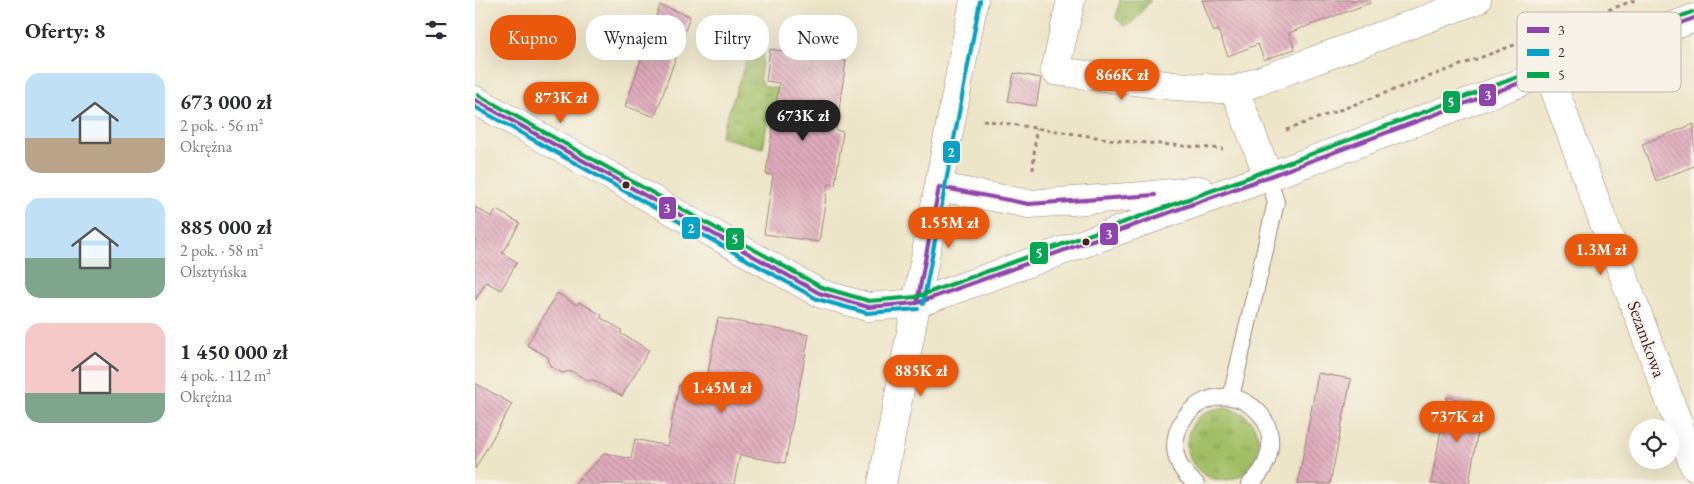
<!DOCTYPE html>
<html lang="pl">
<head>
<meta charset="utf-8">
<style>
  :root { --surface:#fff; --page:#f7f7f7; --text:#2b2b33; --muted:#7c7c81; --accent:#ea580c }
  body { margin:0; font-family:"EB Garamond",serif; background:var(--page); color:var(--text); height:100vh; display:flex; flex-direction:column; font-size:19px; white-space:nowrap }
  * { box-sizing:border-box; margin:0 }
  p { font-size:16px; color:var(--muted) }
  .icon { flex:none; width:28px; height:28px; fill:none; stroke:currentColor; stroke-width:2; stroke-linecap:round; stroke-linejoin:round }
  .map { position:relative; flex:1; overflow:hidden }
  .drawer { display:flex; flex-direction:column; background:var(--surface); width:475px }
  .drawer>* { flex:none }
  .top-card { position:absolute; left:15px; top:15px; width:475px; height:45px; display:flex; gap:10px }
  .fabs { position:absolute; left:1154px; top:419px; display:grid; gap:10px }
  .fabs a { display:grid; place-items:center; width:50px; height:50px; border-radius:50%; background:var(--surface); box-shadow:0 5px 20px #0002; font-size:25px }
  .price { position:absolute; translate:-50% -42px; padding:0 11px; border-radius:18px; background:var(--accent); color:#fff; font-size:16px; line-height:32px; filter:drop-shadow(0 1px 2px #0008) }
  .price::after { content:''; position:absolute; left:50%; top:30px; width:15px; height:11px; margin-left:-8px; background:inherit; clip-path:polygon(0 0,100% 0,50% 100%) }
  .price.selected { background:#222; color:#fff }
  ul { padding:0; list-style:none }
  li { display:flex; align-items:center; gap:15px; height:125px; padding:0 25px }
  li span { display:grid; place-items:center; flex:none; width:140px; height:100px; border-radius:15px; color:#555 }
  li>.icon { margin-inline-start:auto }
  span .icon { width:60px; height:60px; fill:#fffc; stroke-width:1 }
  li b { font-size:21px }
  h2 { display:flex; justify-content:space-between; align-items:center; height:60px; padding:0 25px; font-size:21px }
  .chip { padding:0 18px; border-radius:20px; background:var(--surface); box-shadow:0 5px 20px #0002; font-size:18px; line-height:45px }
  .chip.selected { background:var(--accent); color:#fff }
  main { display:flex; flex:1; min-height:0 }
  .map>svg:first-child { display:block }
  .grass { fill:url(#grass-tufts); stroke:#766f48 }
  .building { fill:url(#building-back-hatch) }
  .lines { fill:none; stroke-linecap:round; stroke-linejoin:round }
  .service-casing { stroke:#9c827a; stroke-width:18 }
  .minor-casing { stroke:#9c827a; stroke-width:29 }
  .tertiary-casing { stroke:#9c827a; stroke-width:29 }
  .path { stroke:#9c827a; stroke-width:3; stroke-dasharray:4 4; stroke-linecap:butt }
  .service { stroke:#fff; stroke-width:16 }
  .minor { stroke:#fff; stroke-width:28 }
  .tertiary { stroke:#fff; stroke-width:28 }
  .bus-1-casing { stroke:#f7f3e8; stroke-width:8 }
  .bus-2-casing { stroke:#f7f3e8; stroke-width:8 }
  .bus-3-casing { stroke:#f7f3e8; stroke-width:8 }
  .bus-1 { stroke:#8e44ad; stroke-width:4 }
  .bus-2 { stroke:#04a2c6; stroke-width:4 }
  .bus-3 { stroke:#00a651; stroke-width:4 }
  .bus-dot { fill:#4a1f2b; stroke:#f7f3e8; stroke-width:2 }
  .labels { text-anchor:middle; dominant-baseline:central; stroke-width:4; stroke-linejoin:round; paint-order:stroke }
  .street-label { font-size:18px; fill:#4a1f2b; stroke:#f7f3e8 }
  .key { fill:#f7f3e8; stroke:#c3b3af; stroke-width:1 }
  .key-label { font-size:14px; fill:#4a1f2b }
  .line-badge { stroke:#f7f3e8; stroke-width:2 }
  .badge-label { font-size:14px; text-anchor:middle; font-weight:bold; fill:#fff }
</style>
</head>
<body>
<main>
<section class="drawer">
<h2>Oferty: 8<svg class="icon" aria-label="filters" viewBox="0 0 24 24"><path d="M4 7h16M4 17h16"/><circle cx="9" cy="7" r="2"/><circle cx="15" cy="17" r="2"/></svg></h2>
<ul>
<li><span style="background:linear-gradient(#bfe0f5 65%,#b9a48a 0)"><svg class="icon" aria-label="home" viewBox="0 0 24 24"><path d="M3 11l9-7 9 7M6 9v11h12V9"/></svg></span><div><b>673 000 zł</b><p>2 pok. · 56 m²</p><p>Okrężna</p></div></li>
<li><span style="background:linear-gradient(#bfe0f5 60%,#7fa58c 0)"><svg class="icon" aria-label="home" viewBox="0 0 24 24"><path d="M3 11l9-7 9 7M6 9v11h12V9"/></svg></span><div><b>885 000 zł</b><p>2 pok. · 58 m²</p><p>Olsztyńska</p></div></li>
<li><span style="background:linear-gradient(#f6c9c9 70%,#7fa58c 0)"><svg class="icon" aria-label="home" viewBox="0 0 24 24"><path d="M3 11l9-7 9 7M6 9v11h12V9"/></svg></span><div><b>1 450 000 zł</b><p>4 pok. · 112 m²</p><p>Okrężna</p></div></li>
</ul>
</section>
<div class="map">
<svg width="1219" height="484" viewBox="0 0 1219 484">
  <defs>
    <pattern id="grass-tufts" width="24" height="20" patternUnits="userSpaceOnUse" patternTransform="scale(1.25)"><rect width="24" height="20" fill="#a2bf66"/><path d="M3 7l-1-3M5 7V3M7 7l1-3M15 17l-1-3M17 17v-4M19 17l1-3" fill="none" stroke="#869b54"/></pattern>
    <pattern id="building-back-hatch" width="6" height="6" patternUnits="userSpaceOnUse" patternTransform="scale(1.25)"><rect width="6" height="6" fill="#e0acbd"/><path d="M-1 5l2 2M0 0l6 6M5-1l2 2" fill="none" stroke="#b88b9a"/></pattern>
  </defs>
  <rect width="100%" height="100%" fill="#f7f3e8"/>
  <filter id="ink" filterUnits="userSpaceOnUse"><feTurbulence type="fractalNoise" baseFrequency=".02" numOctaves="2"/><feDisplacementMap in="SourceGraphic" scale="10" xChannelSelector="R" yChannelSelector="G"/><feConvolveMatrix kernelMatrix="1 2 1 2 8 2 1 2 1" color-interpolation-filters="sRGB"/></filter>
  <filter id="wash" filterUnits="userSpaceOnUse"><feTurbulence type="fractalNoise" baseFrequency=".0096" numOctaves="4" result="noise"/><feDisplacementMap in="SourceGraphic" scale="20" xChannelSelector="R" yChannelSelector="G"/><feGaussianBlur stdDeviation="1.12" result="paint"/><feColorMatrix in="noise" values="0 0 0 0 0 0 0 0 0 0 0 0 0 0 0 0 0 1.4 0 .05"/><feComposite in="paint" operator="in"/></filter>
  <g filter="url(#wash)">
    <rect width="100%" height="100%" fill="#ede5c8"/>
    <path class="grass" d="M645 0H676L658 22 649 26 641 18Z
      M276 47 289 48 285 78 289 86 305 89 302 114 294 113 288 148 245 137Z
      M712 444a36 36 0 1 1 72 0a36 36 0 1 1-72 0Z"/>
    <g id="blocks">
      <path class="building" d="M727 0H895V3L814 33 820 49 789 60 783 44 753 56 743 30 739 32Z
        M185 5 215 16 180 117 150 106Z
        M295 49 371 61 361 130 368 132 360 185 353 184 344 242 289 234 298 175 291 174 304 83 291 81Z
        M539 73 566 78 561 106 533 101Z
        M1219 124V166L1181 181 1167 144Z
        M0 207 17 217 21 210 45 223 27 253 42 262 26 290 11 282 0 300Z
        M82 293 102 305 104 302 127 315 126 318 147 330 145 333 174 350 147 396 118 380 114 381 96 371 87 373 75 366 73 357 52 345Z
        M243 318 334 335 310 463 265 455 259 484H99L130 453 156 459 160 439 192 446 204 385 230 389Z
        M843 373 876 379 855 484H823Z
        M0 383 37 404 0 469Z
        M972 397 1007 404 994 484H956Z"/>
    </g>
  </g>
  <g filter="url(#ink)">
    <use href="#blocks" fill-opacity="0" stroke="#9c827a" stroke-width="1"/>
    <g class="lines">
      <defs>
        <path id="service" d="M756 397 801 202 793 176
          M721 484C706 472 697 456 701 437 707 406 743 386 772 403 804 422 801 462 775 484"/>
        <path id="minor" d="M596 0 580 71 699 86 760 90 793 176
          M1073 72 1219 466
          M760 90 1002 0
          M0 100 344 293 393 307 442 303 771 185 1219 18
          M464 187 554 204 668 196 725 190"/>
        <path id="tertiary" d="M407 484 499 0"/>
      </defs>
      <use href="#service" class="service-casing"/>
      <use href="#minor" class="minor-casing"/>
      <use href="#tertiary" class="tertiary-casing"/>
      <path class="path" d="M508 120 647 141 748 149
        M811 130 1160 0
        M558 170 561 128"/>
      <use href="#service" class="service"/>
      <use href="#minor" class="minor"/>
      <use href="#tertiary" class="tertiary"/>
      <defs>
        <path id="bus-1" d="M0 100 344 293 393 307 442 303 771 185 1219 18
          M442 303 464 187 554 204 680 195"/>
        <path id="bus-2" d="M0 107 342 299 392 313 443 309
          M448 304 505 1"/>
        <path id="bus-3" d="M3 95 346 287 394 301 441 297 769 179 1217 12"/>
      </defs>
      <use href="#bus-1" class="bus-1-casing"/>
      <use href="#bus-2" class="bus-2-casing"/>
      <use href="#bus-3" class="bus-3-casing"/>
      <use href="#bus-1" class="bus-1"/>
      <use href="#bus-2" class="bus-2"/>
      <use href="#bus-3" class="bus-3"/>
    </g>
  </g>
  <g class="bus-dot">
    <circle cx="151" cy="185" r="4.5"/>
    <circle cx="611" cy="242" r="4.5"/>
  </g>
  <g class="labels">
    <g class="street-label">
      <text transform="translate(1172 339) rotate(70)">Sezamkowa</text>
    </g>
  </g>
  <rect x="1042" y="12" width="164" height="80" rx="8" class="key"/>
  <rect x="1052" y="27" width="22" height="6" fill="#8e44ad"/>
  <rect x="1052" y="49" width="22" height="7" fill="#04a2c6"/>
  <rect x="1052" y="72" width="22" height="6" fill="#00a651"/>
  <g class="key-label">
    <text x="1083" y="35">3</text>
    <text x="1083" y="57">2</text>
    <text x="1083" y="80">5</text>
  </g>
  <g class="line-badge">
    <rect x="1003" y="83" width="19" height="24" rx="5" fill="#8e44ad"/>
    <rect x="967" y="90" width="19" height="24" rx="5" fill="#00a651"/>
    <rect x="467" y="140" width="19" height="24" rx="5" fill="#04a2c6"/>
    <rect x="183" y="196" width="19" height="24" rx="5" fill="#8e44ad"/>
    <rect x="206" y="216" width="20" height="24" rx="5" fill="#04a2c6"/>
    <rect x="624" y="222" width="20" height="24" rx="5" fill="#8e44ad"/>
    <rect x="250" y="227" width="20" height="24" rx="5" fill="#00a651"/>
    <rect x="554" y="241" width="20" height="24" rx="5" fill="#00a651"/>
  </g>
  <g class="badge-label">
    <text x="1013" y="100">3</text>
    <text x="976" y="107">5</text>
    <text x="476" y="157">2</text>
    <text x="192" y="213">3</text>
    <text x="216" y="233">2</text>
    <text x="634" y="239">3</text>
    <text x="260" y="244">5</text>
    <text x="564" y="258">5</text>
  </g>
</svg>
<div class="fabs">
<a><svg class="icon" aria-label="locate" viewBox="0 0 24 24"><circle cx="12" cy="12" r="6"/><path d="M12 2v4M12 18v4M2 12h4M18 12h4"/></svg></a>
</div>
<b class="price" style="left:647px;top:101px">866K zł</b>
<b class="price" style="left:86px;top:124px">873K zł</b>
<b class="price selected" style="left:328px;top:142px">673K zł</b>
<b class="price" style="left:474px;top:249px">1.55M zł</b>
<b class="price" style="left:1126px;top:276px">1.3M zł</b>
<b class="price" style="left:446px;top:397px">885K zł</b>
<b class="price" style="left:247px;top:414px">1.45M zł</b>
<b class="price" style="left:982px;top:443px">737K zł</b>
<div class="top-card">
<a class="chip selected">Kupno</a>
<a class="chip">Wynajem</a>
<a class="chip">Filtry</a>
<a class="chip">Nowe</a>
</div>
</div>
</main>
</body>
</html>
